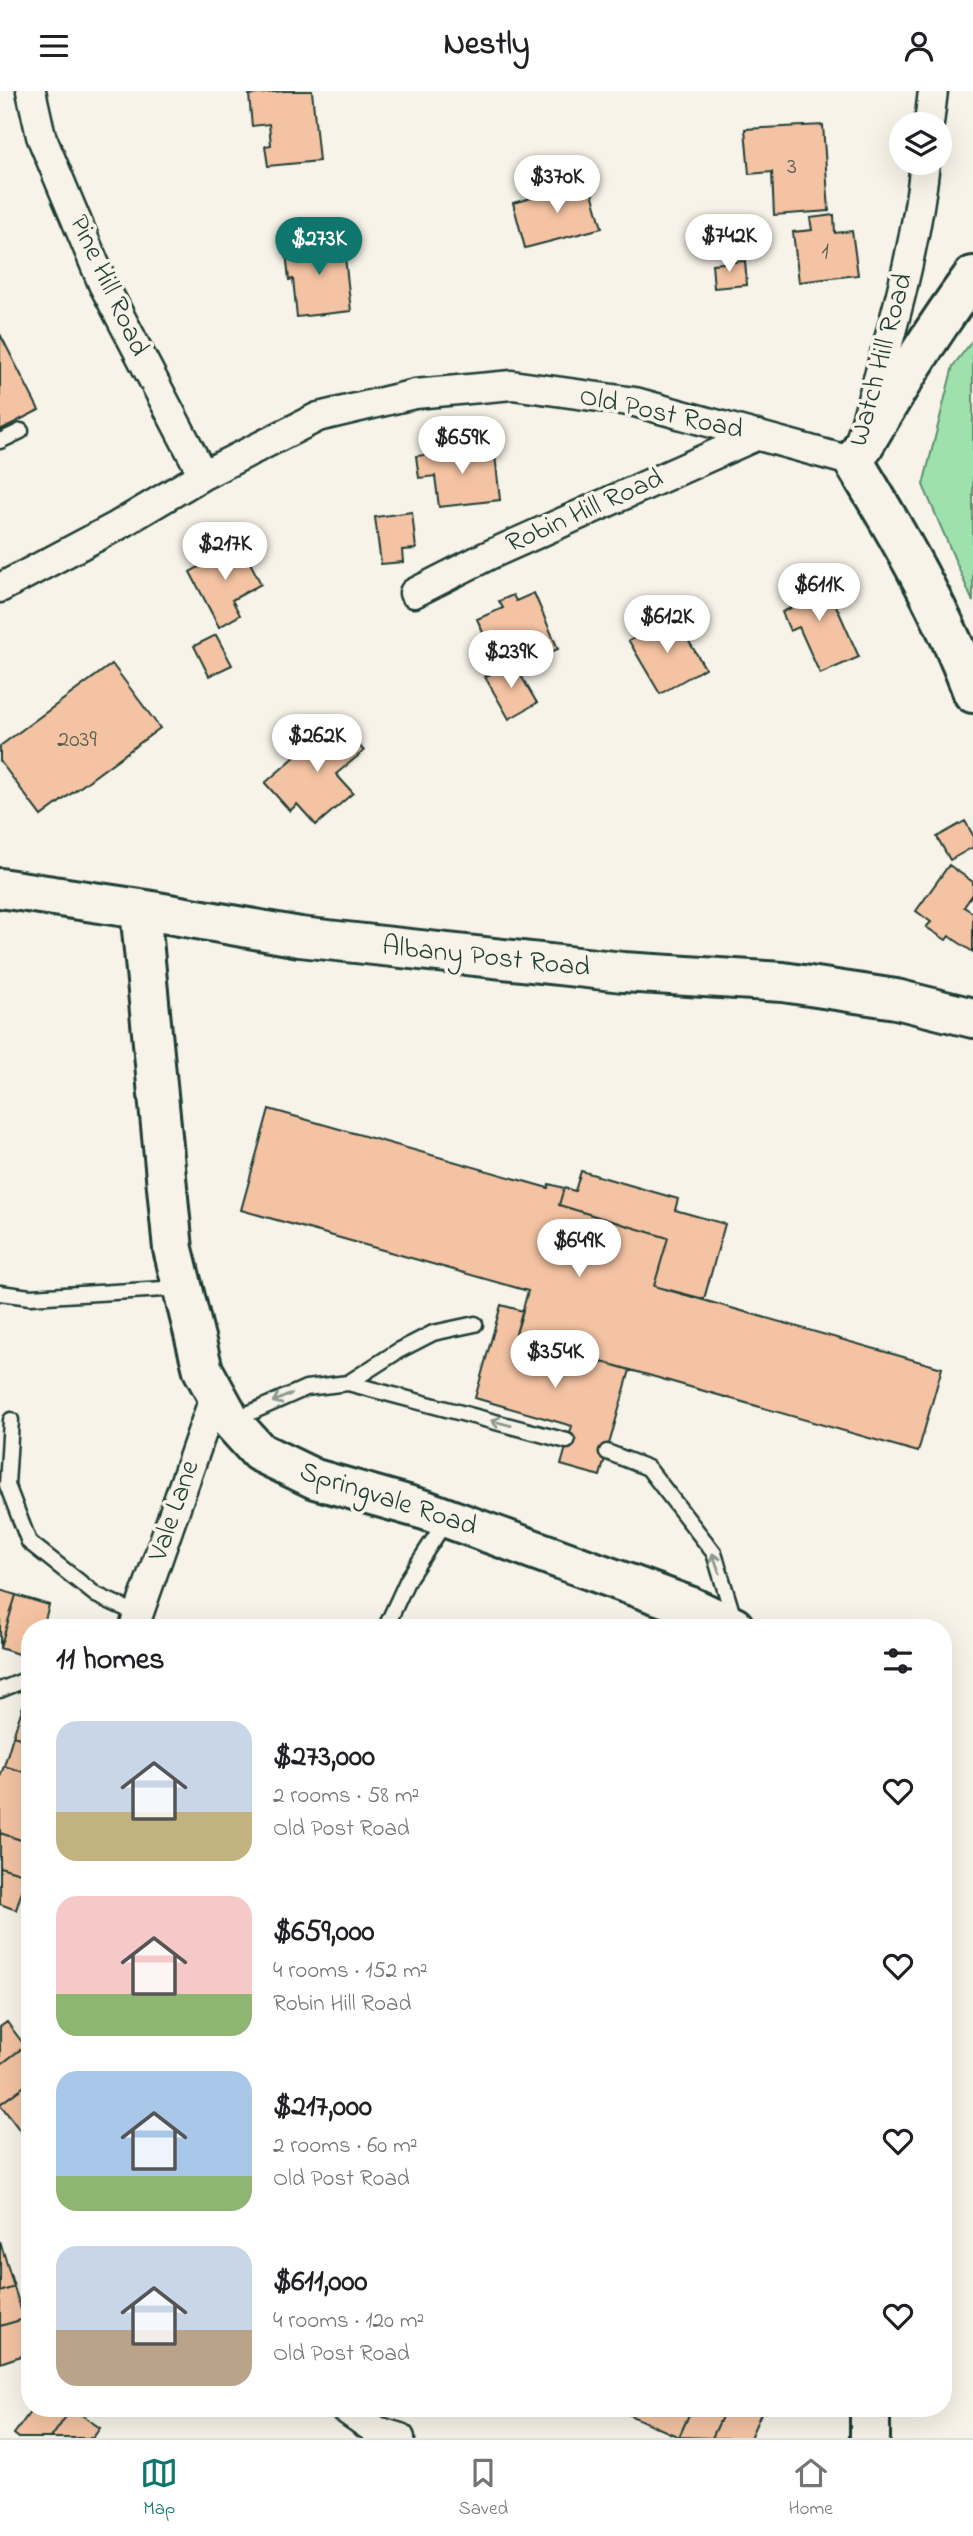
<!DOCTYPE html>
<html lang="en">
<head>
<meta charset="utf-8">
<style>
  :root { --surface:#fff; --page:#f2f2f2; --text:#202124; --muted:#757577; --line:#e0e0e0; --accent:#0f766e }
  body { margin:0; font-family:"Indie Flower",sans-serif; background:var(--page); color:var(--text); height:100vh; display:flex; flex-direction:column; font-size:26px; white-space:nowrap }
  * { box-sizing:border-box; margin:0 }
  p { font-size:23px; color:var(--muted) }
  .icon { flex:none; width:38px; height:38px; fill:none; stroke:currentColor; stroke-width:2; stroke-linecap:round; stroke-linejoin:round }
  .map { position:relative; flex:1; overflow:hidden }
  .sheet { position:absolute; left:21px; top:1528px; width:931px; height:798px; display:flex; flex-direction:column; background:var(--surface); border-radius:28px; box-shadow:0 7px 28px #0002 }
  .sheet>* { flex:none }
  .buttons { position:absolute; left:889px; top:21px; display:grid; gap:14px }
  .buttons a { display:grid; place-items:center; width:63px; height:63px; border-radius:50%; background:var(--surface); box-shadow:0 7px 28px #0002; font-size:35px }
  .price { position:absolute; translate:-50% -60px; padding:0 16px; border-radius:24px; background:#fff; color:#222; font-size:23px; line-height:46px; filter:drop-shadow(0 2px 4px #0008) }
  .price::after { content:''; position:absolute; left:50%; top:42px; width:21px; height:16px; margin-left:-10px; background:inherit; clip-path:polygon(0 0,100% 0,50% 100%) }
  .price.on { background:var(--accent); color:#fff }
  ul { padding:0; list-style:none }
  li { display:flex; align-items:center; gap:21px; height:175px; padding:0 35px }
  li span { display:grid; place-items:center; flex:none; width:196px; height:140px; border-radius:21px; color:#555 }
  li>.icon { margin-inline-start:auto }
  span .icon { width:84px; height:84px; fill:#fffc; stroke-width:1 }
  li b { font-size:30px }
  h2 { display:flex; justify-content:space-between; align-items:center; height:84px; padding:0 35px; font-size:30px }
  header { display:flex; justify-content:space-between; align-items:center; height:91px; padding:0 35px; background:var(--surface); font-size:32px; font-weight:700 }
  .tab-bar { display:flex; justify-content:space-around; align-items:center; height:98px; border-top:2px solid var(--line); background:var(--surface); font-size:19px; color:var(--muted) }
  .tab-bar a { display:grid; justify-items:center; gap:4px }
  .tab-bar .on { color:var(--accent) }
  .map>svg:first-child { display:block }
  .green { fill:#9fe1ac; stroke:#5f8f70; stroke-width:2 }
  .building { fill:#f4c3a3; stroke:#1f3d34; stroke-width:2 }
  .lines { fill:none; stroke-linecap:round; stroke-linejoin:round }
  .lane-casing { stroke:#1f3d34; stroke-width:19 }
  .street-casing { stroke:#1f3d34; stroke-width:33 }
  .secondary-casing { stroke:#1f3d34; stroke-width:44 }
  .lane { stroke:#f7f3e8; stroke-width:14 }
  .street { stroke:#f7f3e8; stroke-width:28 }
  .secondary { stroke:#f7f3e8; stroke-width:38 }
  .oneway { stroke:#8b988e }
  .labels { text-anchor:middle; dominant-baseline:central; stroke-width:7; stroke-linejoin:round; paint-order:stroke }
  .number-label { font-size:24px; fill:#545e50 }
  .street-label { font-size:28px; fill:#1f3d34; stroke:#f7f3e8 }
</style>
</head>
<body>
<header><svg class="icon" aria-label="menu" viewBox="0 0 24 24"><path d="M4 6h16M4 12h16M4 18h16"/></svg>Nestly<svg class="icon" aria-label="person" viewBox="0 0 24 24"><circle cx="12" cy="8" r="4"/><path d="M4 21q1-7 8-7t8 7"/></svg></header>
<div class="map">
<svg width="973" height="2347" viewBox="0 0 973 2347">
  <rect width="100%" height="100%" fill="#f7f3e8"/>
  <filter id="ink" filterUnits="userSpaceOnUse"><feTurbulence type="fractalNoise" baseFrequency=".0143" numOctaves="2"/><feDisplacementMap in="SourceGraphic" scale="14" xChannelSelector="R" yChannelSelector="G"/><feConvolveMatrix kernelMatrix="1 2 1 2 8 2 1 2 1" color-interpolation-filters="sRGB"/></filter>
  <g filter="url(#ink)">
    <path class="green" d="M973 249V511L923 394 953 275Z"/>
    <path class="building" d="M283 0H312L319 70 268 75 265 55 271 54 269 33 252 35 249 4Z
      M823 34 829 120 774 124 772 81 749 83 745 38Z
      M589 91 602 137 525 157 513 112Z
      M834 124 835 142 852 140 858 184 799 191 793 141 812 139 810 127Z
      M343 148 351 220 297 226 293 188 289 189 285 151Z
      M745 170 747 194 714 197 712 173Z
      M0 243 39 319 0 339Z
      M494 355 500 409 439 416 435 385 419 387 416 365Z
      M412 421 416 458 402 459 403 471 381 473 375 426Z
      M241 454 261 493 232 509 240 524 219 536 190 481 206 472 202 467 216 459 220 465Z
      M821 481 859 566 820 583 799 536 790 540 782 521 791 517 783 498Z
      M534 502 558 558 531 569 525 554 500 565 494 550 488 553 477 528 503 517 499 510 513 504 516 510Z
      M673 524 705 577 660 603 629 550Z
      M216 544 232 574 209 585 194 555Z
      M513 571 537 612 509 628 485 586Z
      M112 573 160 637 41 725 0 670V655Z
      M337 629 364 660 336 683 353 702 316 734 297 713 290 720 265 692Z
      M965 730 973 744V756L950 769 937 746Z
      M949 774 973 791V803L964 816 973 822V861L949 845 946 849 926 836 931 831 916 820Z
      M269 1018 548 1097 549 1093 564 1097 559 1114 668 1147 654 1195 942 1277 918 1361 515 1246 528 1200 241 1119Z
      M581 1080 678 1108 675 1119 725 1133 704 1208 654 1195 668 1147 559 1114 564 1097 575 1100Z
      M501 1214 523 1220 515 1246 630 1279 600 1385 561 1374 572 1335 475 1307Z
      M0 1499 16 1504 0 1557Z
      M16 1504 49 1514 43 1536H30V1567L0 1557Z
      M24 1612 30 1614V1650L13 1645Z
      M13 1645 30 1650V1683L4 1675Z
      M4 1675 30 1683V1752L0 1742V1686Z
      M0 1742 30 1752V1777L27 1784 0 1776Z
      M0 1776 27 1784 16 1819 0 1813Z
      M7 1931 25 1955 0 1974V1936Z
      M25 1955 30 1961V1991L0 2013V1974Z
      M30 1991V2036L22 2042 0 2013Z
      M0 2150 14 2196 0 2201Z
      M14 2196 24 2228 0 2235V2201Z
      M24 2228 30 2245V2262L0 2272V2235Z
      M33 2317H72L51 2347H19L14 2343Z
      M72 2317 100 2337 93 2347H51Z
      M621 2317H692L679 2346 620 2320Z
      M692 2317H726L712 2347 679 2346Z
      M726 2317H754L762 2320 750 2347H712Z"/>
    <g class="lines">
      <defs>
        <path id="lane" d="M0 350 21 340
          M0 1202 30 1206 181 1197
          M348 1292 398 1260 433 1242 475 1233
          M11 1329 7 1394 29 1451 96 1504 138 1523
          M234 1329 306 1297 348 1292 567 1350
          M607 1361 648 1377 714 1462 734 1528
          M386 1536 408 1488 447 1428
          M0 1599 30 1587"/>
        <path id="street" d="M31 0 41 45 103 193 203 384
          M929 33 933 0
          M0 497 117 435 203 384 318 326 415 303 512 294 635 311 854 371C882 273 914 174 925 72
          M414 502 487 465 758 344
          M134 1536 215 1304
          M344 2317 377 2340 400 2347"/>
        <path id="secondary" d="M973 185C929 244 891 307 854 371 899 445 943 521 973 602
          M0 797 140 818 300 846 623 881 783 891 896 908 973 927
          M140 818 173 1158 203 1279 231 1330 259 1361 315 1388 425 1419 689 1515 734 1536
          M870 2317V2347"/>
      </defs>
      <use href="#lane" class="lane-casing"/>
      <use href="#street" class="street-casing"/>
      <use href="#secondary" class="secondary-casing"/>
      <use href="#lane" class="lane"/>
      <use href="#street" class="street"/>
      <use href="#secondary" class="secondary"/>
    </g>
    <defs><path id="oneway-shaft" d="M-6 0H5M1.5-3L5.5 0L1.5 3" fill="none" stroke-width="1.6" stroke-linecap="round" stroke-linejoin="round" transform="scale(1.75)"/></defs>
    <g class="oneway">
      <use href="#oneway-shaft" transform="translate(282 1307) rotate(156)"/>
      <use href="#oneway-shaft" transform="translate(501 1332) rotate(-165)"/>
      <use href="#oneway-shaft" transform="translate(716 1472) rotate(-110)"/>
    </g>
  </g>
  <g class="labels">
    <g class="number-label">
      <text x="792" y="76">3</text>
      <text x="825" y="161">1</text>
      <text x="77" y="649">2039</text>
    </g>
    <g class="street-label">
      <text transform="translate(108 195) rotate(65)">Pine Hill Road</text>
      <text transform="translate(882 269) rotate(-75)">Watch Hill Road</text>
      <text transform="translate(661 323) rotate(12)">Old Post Road</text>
      <text transform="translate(585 421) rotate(-24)">Robin Hill Road</text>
      <text transform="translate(486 867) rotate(6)">Albany Post Road</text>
      <text transform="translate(388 1409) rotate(18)">Springvale Road</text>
      <text transform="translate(175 1420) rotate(-71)">Vale Lane</text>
    </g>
  </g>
</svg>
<div class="buttons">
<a><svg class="icon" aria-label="layers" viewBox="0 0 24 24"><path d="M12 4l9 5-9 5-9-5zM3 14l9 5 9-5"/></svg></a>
</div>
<b class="price" style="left:557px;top:124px">$370K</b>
<b class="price" style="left:729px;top:183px">$742K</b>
<b class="price on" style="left:319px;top:186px">$273K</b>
<b class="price" style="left:462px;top:385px">$659K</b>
<b class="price" style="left:225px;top:491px">$217K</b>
<b class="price" style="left:819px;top:532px">$611K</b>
<b class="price" style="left:667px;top:564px">$612K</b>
<b class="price" style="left:511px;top:599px">$239K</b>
<b class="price" style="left:317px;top:683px">$262K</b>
<b class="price" style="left:579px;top:1188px">$649K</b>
<b class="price" style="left:555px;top:1299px">$354K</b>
<section class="sheet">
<h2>11 homes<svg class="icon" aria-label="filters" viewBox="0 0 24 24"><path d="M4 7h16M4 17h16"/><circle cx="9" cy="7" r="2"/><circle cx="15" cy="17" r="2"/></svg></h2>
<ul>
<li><span style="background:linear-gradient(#c9d6e8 65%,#c2b280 0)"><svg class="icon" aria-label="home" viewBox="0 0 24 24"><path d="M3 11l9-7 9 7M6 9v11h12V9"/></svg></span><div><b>$273,000</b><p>2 rooms · 58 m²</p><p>Old Post Road</p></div><svg class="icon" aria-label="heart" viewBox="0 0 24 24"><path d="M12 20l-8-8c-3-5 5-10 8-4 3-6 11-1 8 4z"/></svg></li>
<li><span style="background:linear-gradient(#f6c9c9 70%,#8fb573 0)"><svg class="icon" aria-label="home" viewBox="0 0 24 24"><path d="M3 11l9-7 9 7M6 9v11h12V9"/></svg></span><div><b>$659,000</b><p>4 rooms · 152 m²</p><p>Robin Hill Road</p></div><svg class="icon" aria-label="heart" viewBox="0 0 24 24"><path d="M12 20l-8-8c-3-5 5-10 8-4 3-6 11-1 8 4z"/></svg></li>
<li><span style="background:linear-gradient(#a9c7e8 75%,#8fb573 0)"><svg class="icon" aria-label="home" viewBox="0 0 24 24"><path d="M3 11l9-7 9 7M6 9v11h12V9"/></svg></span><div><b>$217,000</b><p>2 rooms · 60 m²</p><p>Old Post Road</p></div><svg class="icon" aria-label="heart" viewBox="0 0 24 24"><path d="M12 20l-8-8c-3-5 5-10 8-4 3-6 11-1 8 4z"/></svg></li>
<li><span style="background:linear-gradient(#c9d6e8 60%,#b9a48a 0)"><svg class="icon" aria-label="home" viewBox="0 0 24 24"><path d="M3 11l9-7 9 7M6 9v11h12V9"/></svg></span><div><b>$611,000</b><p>4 rooms · 120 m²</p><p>Old Post Road</p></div><svg class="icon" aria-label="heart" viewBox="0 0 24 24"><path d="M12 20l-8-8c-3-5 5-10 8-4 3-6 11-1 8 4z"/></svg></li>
</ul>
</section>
</div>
<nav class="tab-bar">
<a class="on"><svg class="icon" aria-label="map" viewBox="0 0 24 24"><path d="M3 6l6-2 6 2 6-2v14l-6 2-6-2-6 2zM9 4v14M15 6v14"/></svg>Map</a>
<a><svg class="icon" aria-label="saved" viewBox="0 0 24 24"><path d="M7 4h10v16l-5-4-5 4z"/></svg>Saved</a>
<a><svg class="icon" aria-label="home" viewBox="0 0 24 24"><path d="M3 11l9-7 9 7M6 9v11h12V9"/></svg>Home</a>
</nav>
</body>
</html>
